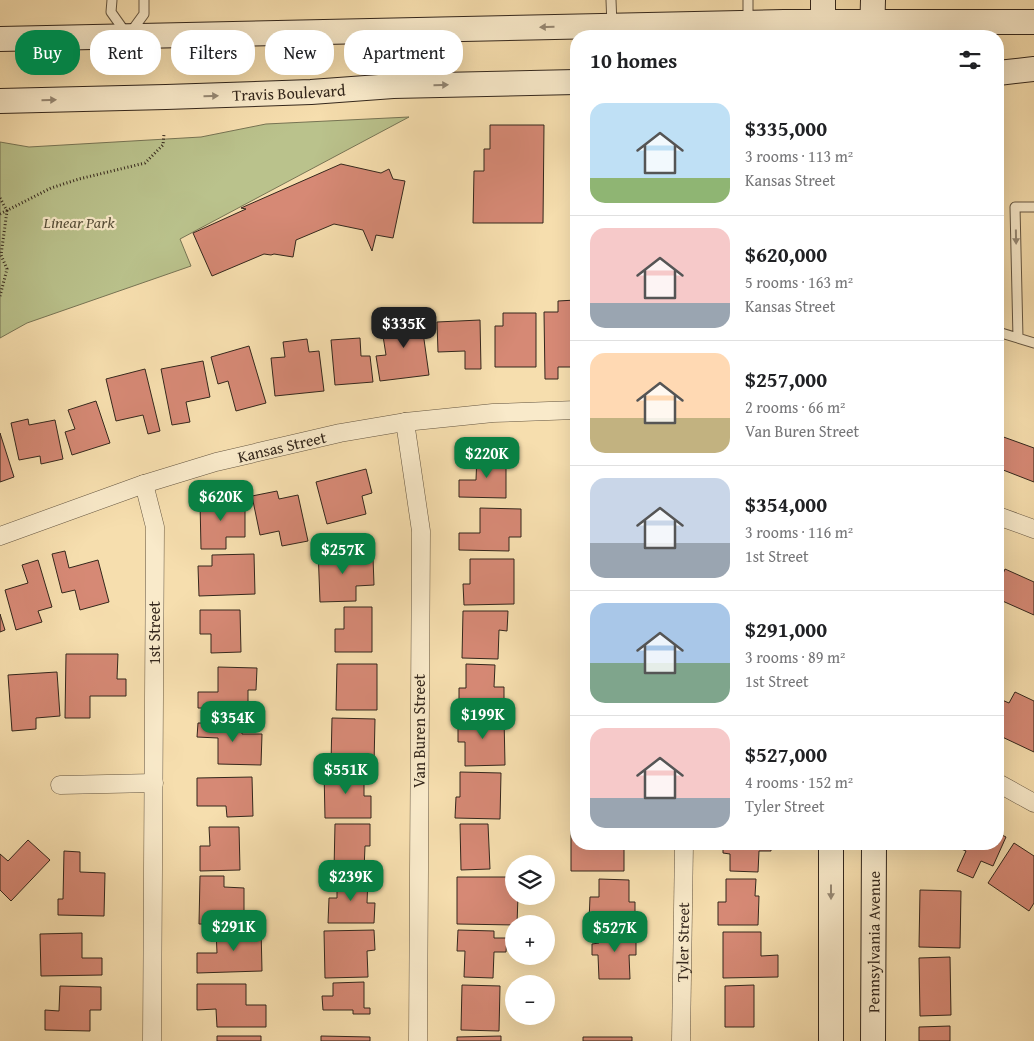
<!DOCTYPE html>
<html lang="en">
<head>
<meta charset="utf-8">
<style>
  :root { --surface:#fff; --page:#f2f2f2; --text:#202124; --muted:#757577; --line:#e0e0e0; --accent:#0b8043 }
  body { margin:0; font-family:"Gentium Book Plus",serif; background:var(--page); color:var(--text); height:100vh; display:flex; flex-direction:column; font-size:19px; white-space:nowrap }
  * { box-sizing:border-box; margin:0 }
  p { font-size:16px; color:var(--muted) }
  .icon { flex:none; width:28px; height:28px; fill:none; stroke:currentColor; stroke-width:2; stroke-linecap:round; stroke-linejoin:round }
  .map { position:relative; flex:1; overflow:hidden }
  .drawer { position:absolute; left:570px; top:30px; width:434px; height:820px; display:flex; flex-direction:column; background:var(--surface); border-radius:20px; box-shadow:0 5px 20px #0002 }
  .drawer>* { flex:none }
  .top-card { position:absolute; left:15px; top:30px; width:475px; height:45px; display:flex; gap:10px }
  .buttons { position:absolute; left:505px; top:855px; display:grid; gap:10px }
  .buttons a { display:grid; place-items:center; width:50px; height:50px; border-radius:50%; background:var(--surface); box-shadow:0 5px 20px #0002; font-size:25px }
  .price { position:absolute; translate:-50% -42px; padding:0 11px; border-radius:10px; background:var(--accent); color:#fff; font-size:16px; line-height:32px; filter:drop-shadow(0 1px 2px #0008) }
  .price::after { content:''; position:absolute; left:50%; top:30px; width:15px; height:11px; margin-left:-8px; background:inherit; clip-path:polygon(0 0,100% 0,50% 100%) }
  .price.current { background:#222; color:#fff }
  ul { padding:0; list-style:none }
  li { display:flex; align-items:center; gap:15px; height:125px; padding:0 20px }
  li+li { border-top:1px solid var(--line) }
  li span { display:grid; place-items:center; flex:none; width:140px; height:100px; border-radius:15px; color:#555 }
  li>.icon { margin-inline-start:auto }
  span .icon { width:60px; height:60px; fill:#fffc; stroke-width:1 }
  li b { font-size:21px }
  h2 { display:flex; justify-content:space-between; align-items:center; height:60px; padding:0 20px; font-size:21px }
  .pill { padding:0 18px; border-radius:20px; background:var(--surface); box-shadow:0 5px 20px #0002; font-size:18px; line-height:45px }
  .pill.current { background:var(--accent); color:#fff }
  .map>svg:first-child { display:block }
  .green { fill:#bac28c; stroke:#777454 }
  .building { fill:#d68975; stroke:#34271c }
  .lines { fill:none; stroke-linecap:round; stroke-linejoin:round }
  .service-casing { stroke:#645540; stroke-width:11 }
  .minor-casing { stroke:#645540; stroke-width:19 }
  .secondary-casing { stroke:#34271c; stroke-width:26 }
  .path { stroke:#34271c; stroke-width:3; stroke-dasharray:1 2.5; stroke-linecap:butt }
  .service { stroke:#f9eaca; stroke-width:9 }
  .minor { stroke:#f9eaca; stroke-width:18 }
  .secondary { stroke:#f9eaca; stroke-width:24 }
  .oneway { fill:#968873 }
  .labels { text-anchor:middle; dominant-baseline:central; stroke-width:4.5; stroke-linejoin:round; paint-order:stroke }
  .street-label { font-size:16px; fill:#34271c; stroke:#f9eaca }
  .park-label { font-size:16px; font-style:italic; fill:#564e38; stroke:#f9eaca }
</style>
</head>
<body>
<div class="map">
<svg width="1034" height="1041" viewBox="0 0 1034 1041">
  <rect width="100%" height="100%" fill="#f6deae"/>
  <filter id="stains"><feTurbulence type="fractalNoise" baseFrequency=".004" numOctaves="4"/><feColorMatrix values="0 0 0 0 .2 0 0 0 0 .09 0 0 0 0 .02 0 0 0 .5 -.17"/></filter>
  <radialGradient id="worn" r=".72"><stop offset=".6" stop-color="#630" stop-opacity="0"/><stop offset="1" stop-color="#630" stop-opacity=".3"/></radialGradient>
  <path class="green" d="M409 117 180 239 191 266 27 323 0 338V142L29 147 201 137 266 124Z"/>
  <path class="building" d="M490 125H544L543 223H473L474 171H484V149H490Z
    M341 164 381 173 389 169 393 179 405 181 393 238 376 235 372 251 363 230 334 224 296 240 293 257 274 254 271 255 264 254 212 276 193 233 246 209 241 208Z
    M576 300V367H558V379H545L544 312H558V301Z
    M420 311 429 375 380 381 376 356 386 355 383 336 395 335 392 314Z
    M503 313H536V367H495V326H503Z
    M480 320 481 369H465V351L438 352 437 322Z
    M360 338 361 356H370L373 382 335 385 331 340Z
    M307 339 309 352 319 351 324 391 275 396 271 358 285 357 283 342Z
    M249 346 266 403 236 411 228 381 218 384 211 357Z
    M203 361 210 397 186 402 190 422 172 425 161 369Z
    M145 369 160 431 148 434 143 415 116 421 106 379Z
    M96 401 110 443 72 455 65 432 75 429 68 410Z
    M28 419 29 425 55 420 63 459 41 464 40 456 19 460 11 423Z
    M0 433 14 477 0 482Z
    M998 435 1034 448V482L998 468Z
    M573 452H576V481H573Z
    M477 454 506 455V498L459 497V480H476Z
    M366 469 372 493 362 496 366 514 327 524 316 482Z
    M277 491 279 499 298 495 308 541 282 546 279 531 260 535 252 496Z
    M245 500V537H226V549H201L200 501Z
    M480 508 521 509V537H509V551L459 550V533H480Z
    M343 548V557H373L374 585 356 586V601L320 602 318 549Z
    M65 551 69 568 98 560 109 602 80 610 75 590 62 593 52 554Z
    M254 554 255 594 199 596 198 566H212V555Z
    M470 559H514V604L464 605 463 584H470Z
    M38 560 52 607 38 611 42 622 16 630 5 590 28 583 22 565Z
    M1005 569 1034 582V615L998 599V586Z
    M344 607H372V652H335V629H344Z
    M200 610H240L241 652 211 653V634H200Z
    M463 611H508L507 631 499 630 498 659 462 658Z
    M0 614 5 630 0 632Z
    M66 654H118L117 679H126V696H90V718H65Z
    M337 664H377V710H336Z
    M466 664 495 665 494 687H504V699H495V712L459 711V688H466Z
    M218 667 257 668 256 690H248V709L198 708V692H218Z
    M57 672 60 716 36 718V729L12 731 8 675Z
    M1015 692 1034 701V752L998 735V710L1002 700 1009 703Z
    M458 717H504L505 765 465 766V742H458Z
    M332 718 375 719 374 765 331 764Z
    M198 723H242V734H262L261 765 218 764V738L197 737Z
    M324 770H364V796H371V818H325Z
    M460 772 501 773 500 819 455 818 456 797H460Z
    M252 777 253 816 227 817 226 806H197V778Z
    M335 824H370V846H365L364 870H334Z
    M460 824H488L490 869 461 870Z
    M571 826H576V844H631H624V871H571Z
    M209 827H239L240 870 200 871V846H210Z
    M998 833 1006 837 993 866 981 861 973 878 957 871 966 851 949 844H998Z
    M28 840 50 860 11 901 0 890V854L8 861Z
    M1014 843 1034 856V903L1029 911 988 883Z
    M723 844H771V851H759L758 872 730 871V854L723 853Z
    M64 851 80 852V872L105 873 104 916 58 915V899H63Z
    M200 876H224V887L244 888V918L224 917V924H199Z
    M337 876 368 877 367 903H375L374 923H328L329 898H337Z
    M457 877H514V896H518L517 924H514V925L457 924Z
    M599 879 629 880V902H635V923L589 922 590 897H599Z
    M726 879H756L755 896H759L758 925H718V902H726Z
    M920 890 961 891 960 948 919 947Z
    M261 928 262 971 197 973V953H217L216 930Z
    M374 930 375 950 367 951 368 977 325 978 324 931Z
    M458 930 494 931V938H507L506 952H494L493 978 464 977 465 951H457Z
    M636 930V955H629L630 979H599L598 955H592V944L599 943 598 931Z
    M723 932H761V956L778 955V977L723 978Z
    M82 933V958H102V975L41 976 40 934Z
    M950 957 951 1015 920 1016 919 958Z
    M364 982V1008H370V1014H353V1010H323L322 996H333V983Z
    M197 984H246V1005H266V1027H217L216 1009 197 1010Z
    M462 985 500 986 499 1031 461 1030Z
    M754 985V1027H725V986Z
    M60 986 101 987V1010H90V1031L45 1030V1010L59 1011Z
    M950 1026V1041H919V1027Z
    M217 1036H261V1041H217Z
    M321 1036 370 1037V1041H321Z
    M501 1036V1041H457V1037Z
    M583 1037H632V1041H583Z"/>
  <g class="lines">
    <defs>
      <path id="service" d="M112 0 111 12 128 36 144 14V0
        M611 0 612 25
        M748 22V0
        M998 332 1034 343
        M1018 338 1015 207H1034"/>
      <g id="minor">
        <path d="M405 422 421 531 418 1041"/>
        <path d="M144 484 155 527 152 1041"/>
        <path d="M998 516 1034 529"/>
        <path id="s1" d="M0 536 144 484 216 462 340 433 405 422 493 413 576 410"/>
        <path d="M998 783 1034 803"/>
        <path d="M60 785 154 783"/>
        <path id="s2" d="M681 1041 684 844"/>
      </g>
      <g id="secondary">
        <path d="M823 0V36"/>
        <path d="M872 36 873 0"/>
        <path d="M0 39 784 22H1034"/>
        <path d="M998 73 1034 69"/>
        <path id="s3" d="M0 101 166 97 311 92 393 86 576 82"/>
        <path d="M831 1041V844"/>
        <path id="s4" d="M873 1041 874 844"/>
      </g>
    </defs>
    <use href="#service" class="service-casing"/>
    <use href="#minor" class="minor-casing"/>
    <use href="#secondary" class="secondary-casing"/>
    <path class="path" d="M0 198 7 211 1 255 7 269 0 296
      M0 214 51 188 79 179 145 163 163 145 164 134"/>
    <use href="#service" class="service"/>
    <use href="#minor" class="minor"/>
    <use href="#secondary" class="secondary"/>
  </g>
  <defs><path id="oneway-solid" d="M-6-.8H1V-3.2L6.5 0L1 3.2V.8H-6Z" transform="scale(1.25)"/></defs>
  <g class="oneway">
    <use href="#oneway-solid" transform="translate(547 27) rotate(179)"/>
    <use href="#oneway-solid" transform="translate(441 85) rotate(-1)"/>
    <use href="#oneway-solid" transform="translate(211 96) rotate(-2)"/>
    <use href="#oneway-solid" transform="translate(49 100) rotate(-1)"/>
    <use href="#oneway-solid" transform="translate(1016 237) rotate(89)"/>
    <use href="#oneway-solid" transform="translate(831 892) rotate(90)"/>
  </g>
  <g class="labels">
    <g class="street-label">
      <text stroke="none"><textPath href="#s3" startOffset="289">Travis Boulevard</textPath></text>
      <text stroke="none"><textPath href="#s1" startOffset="296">Kansas Street</textPath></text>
      <text transform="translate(154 633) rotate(-90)">1st Street</text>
      <text transform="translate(419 731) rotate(-90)">Van Buren Street</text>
      <text stroke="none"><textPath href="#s2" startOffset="99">Tyler Street</textPath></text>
      <text stroke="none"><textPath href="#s4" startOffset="99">Pennsylvania Avenue</textPath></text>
    </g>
    <g class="park-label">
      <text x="79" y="222">Linear Park</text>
    </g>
  </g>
  <rect width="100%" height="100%" filter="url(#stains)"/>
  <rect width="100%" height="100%" fill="url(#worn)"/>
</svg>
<div class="buttons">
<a><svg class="icon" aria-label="layers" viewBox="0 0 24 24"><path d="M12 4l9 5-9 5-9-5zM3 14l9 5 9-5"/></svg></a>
<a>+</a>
<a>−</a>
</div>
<b class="price current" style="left:404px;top:349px">$335K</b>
<b class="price" style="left:487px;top:479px">$220K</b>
<b class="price" style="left:221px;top:522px">$620K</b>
<b class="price" style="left:343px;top:575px">$257K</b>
<b class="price" style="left:483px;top:740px">$199K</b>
<b class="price" style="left:233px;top:743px">$354K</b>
<b class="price" style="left:346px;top:795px">$551K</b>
<b class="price" style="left:351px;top:902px">$239K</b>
<b class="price" style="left:234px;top:952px">$291K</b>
<b class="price" style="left:615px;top:953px">$527K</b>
<div class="top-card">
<a class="pill current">Buy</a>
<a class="pill">Rent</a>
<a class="pill">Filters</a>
<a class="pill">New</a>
<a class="pill">Apartment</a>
</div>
<section class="drawer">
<h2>10 homes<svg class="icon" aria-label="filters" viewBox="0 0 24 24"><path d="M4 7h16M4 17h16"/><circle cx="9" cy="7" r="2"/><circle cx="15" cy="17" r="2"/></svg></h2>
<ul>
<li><span style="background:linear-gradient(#bfe0f5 75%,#8fb573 0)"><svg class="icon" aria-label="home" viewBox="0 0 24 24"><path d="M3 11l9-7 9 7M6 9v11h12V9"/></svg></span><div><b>$335,000</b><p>3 rooms · 113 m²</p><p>Kansas Street</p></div></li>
<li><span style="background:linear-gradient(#f6c9c9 75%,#9aa5b1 0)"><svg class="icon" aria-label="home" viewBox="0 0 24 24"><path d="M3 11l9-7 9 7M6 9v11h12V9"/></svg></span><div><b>$620,000</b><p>5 rooms · 163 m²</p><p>Kansas Street</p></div></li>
<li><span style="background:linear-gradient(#ffd9b3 65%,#c2b280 0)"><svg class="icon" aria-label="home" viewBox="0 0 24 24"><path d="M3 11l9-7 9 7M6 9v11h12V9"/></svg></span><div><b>$257,000</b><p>2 rooms · 66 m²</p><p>Van Buren Street</p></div></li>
<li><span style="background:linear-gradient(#c9d6e8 65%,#9aa5b1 0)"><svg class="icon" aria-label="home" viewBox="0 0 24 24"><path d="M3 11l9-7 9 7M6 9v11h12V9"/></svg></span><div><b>$354,000</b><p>3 rooms · 116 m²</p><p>1st Street</p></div></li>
<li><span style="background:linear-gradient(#a9c7e8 60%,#7fa58c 0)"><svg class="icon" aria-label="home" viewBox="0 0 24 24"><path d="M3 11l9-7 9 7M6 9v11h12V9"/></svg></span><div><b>$291,000</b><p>3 rooms · 89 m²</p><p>1st Street</p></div></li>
<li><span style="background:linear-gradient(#f6c9c9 70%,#9aa5b1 0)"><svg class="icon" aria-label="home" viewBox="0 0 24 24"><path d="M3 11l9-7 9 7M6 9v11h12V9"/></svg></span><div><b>$527,000</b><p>4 rooms · 152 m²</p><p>Tyler Street</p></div></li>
</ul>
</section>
</div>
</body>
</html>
